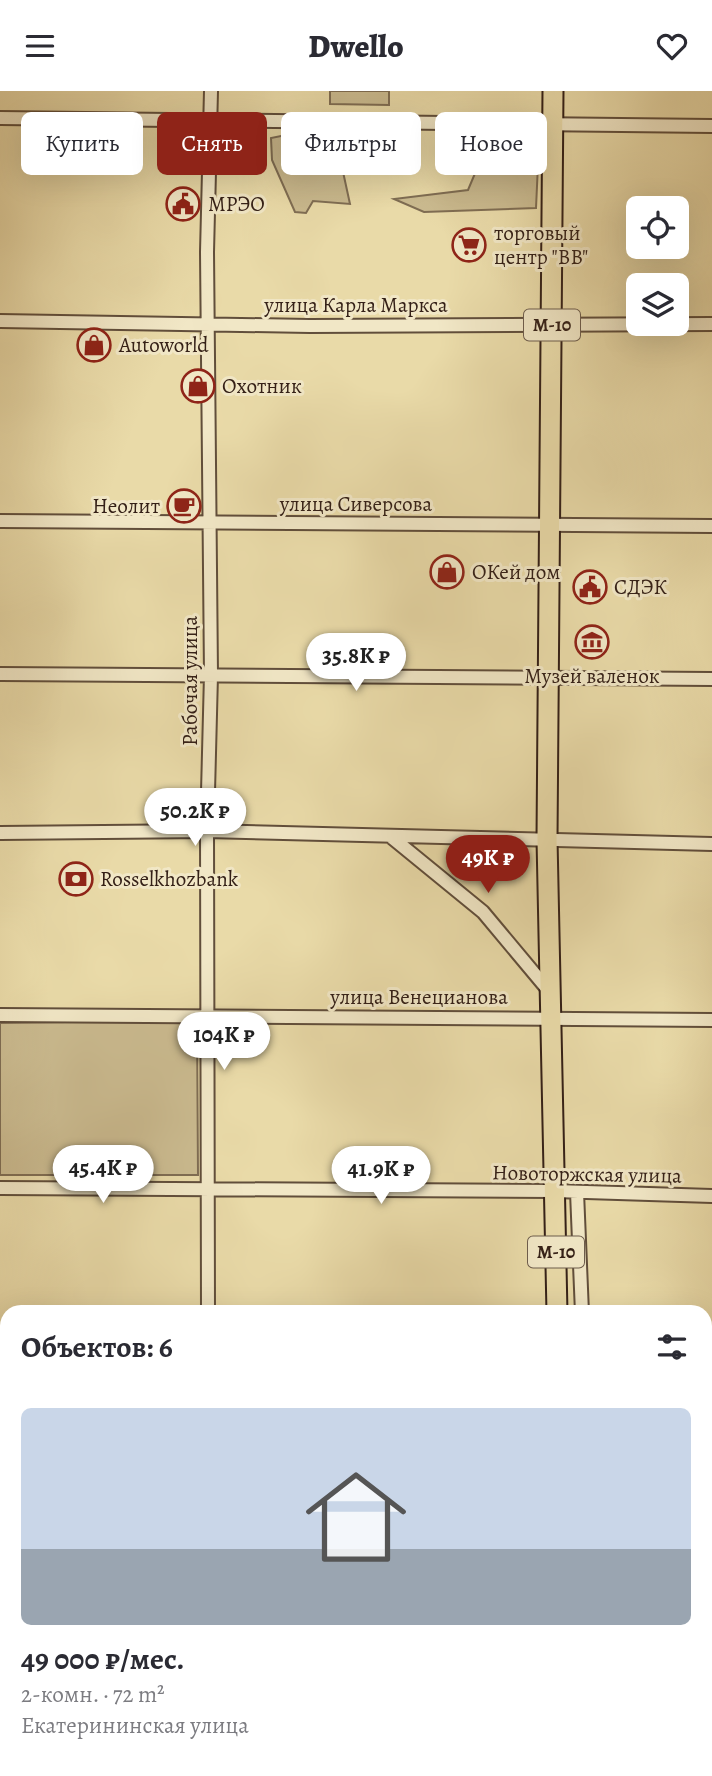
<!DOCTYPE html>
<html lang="ru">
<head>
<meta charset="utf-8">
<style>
  :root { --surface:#fff; --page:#f7f7f7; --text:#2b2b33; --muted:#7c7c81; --line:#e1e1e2; --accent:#8f2418 }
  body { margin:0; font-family:Alegreya,serif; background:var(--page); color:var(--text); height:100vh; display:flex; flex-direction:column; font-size:26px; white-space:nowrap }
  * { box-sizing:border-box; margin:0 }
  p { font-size:23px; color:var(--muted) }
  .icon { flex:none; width:38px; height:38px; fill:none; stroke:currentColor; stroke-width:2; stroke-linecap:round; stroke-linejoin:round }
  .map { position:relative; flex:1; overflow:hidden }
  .drawer { position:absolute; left:0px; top:1214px; width:712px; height:471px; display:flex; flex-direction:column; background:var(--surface); border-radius:21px 21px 0 0; box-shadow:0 7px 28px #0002 }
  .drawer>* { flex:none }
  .hud { position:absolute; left:21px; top:21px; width:670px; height:63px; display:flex; gap:14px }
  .controls { position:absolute; left:626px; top:105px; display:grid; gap:14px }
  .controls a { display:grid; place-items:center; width:63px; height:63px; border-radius:10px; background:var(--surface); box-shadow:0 7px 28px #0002; font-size:35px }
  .price { position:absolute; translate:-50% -60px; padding:0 16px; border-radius:24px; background:#fff; color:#222; font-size:23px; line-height:46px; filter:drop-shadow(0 2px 4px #0008) }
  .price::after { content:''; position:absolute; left:50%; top:42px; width:21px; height:16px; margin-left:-10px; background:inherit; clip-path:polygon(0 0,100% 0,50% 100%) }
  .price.on { background:var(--accent); color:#fff }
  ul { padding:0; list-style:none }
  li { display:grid; align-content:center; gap:14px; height:371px; padding:0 21px }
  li+li { border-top:2px solid var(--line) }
  li span { display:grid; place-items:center; height:217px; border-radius:10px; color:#555 }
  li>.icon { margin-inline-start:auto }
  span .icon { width:126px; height:126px; fill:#fffc; stroke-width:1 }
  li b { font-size:30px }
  h2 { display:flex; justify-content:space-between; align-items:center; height:84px; padding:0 21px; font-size:30px }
  .chip { padding:0 24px; border-radius:10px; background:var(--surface); box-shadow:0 7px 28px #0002; font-size:24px; line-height:63px }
  .chip.on { background:var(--accent); color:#fff }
  header { display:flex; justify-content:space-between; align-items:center; height:91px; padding:0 21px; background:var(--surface); font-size:32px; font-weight:800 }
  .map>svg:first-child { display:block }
  .green { fill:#caba8f; stroke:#7f6d53; stroke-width:2 }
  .water { fill:#ab9b77; stroke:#7b6a51; stroke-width:2 }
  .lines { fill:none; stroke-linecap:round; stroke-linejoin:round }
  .minor-casing { stroke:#614e3b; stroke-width:16 }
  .highway-casing { stroke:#342017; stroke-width:23 }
  .minor { stroke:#f1e7c6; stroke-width:12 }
  .highway { stroke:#e9daa8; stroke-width:19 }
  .labels { text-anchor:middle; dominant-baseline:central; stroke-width:6; stroke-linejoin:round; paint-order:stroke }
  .shield { fill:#f1e7c6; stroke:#6d5c4c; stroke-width:2 }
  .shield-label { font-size:19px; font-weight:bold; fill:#342017 }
  .poi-label { font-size:21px; fill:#342017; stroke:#f1e7c6; text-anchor:start }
  .street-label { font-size:21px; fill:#342017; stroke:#f1e7c6 }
</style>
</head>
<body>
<header><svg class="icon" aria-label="menu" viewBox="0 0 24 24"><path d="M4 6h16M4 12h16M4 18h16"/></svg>Dwello<svg class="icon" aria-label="heart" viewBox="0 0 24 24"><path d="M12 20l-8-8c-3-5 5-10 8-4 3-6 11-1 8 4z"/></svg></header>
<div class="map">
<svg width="712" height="1685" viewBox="0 0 712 1685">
  <rect width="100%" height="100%" fill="#e9daa8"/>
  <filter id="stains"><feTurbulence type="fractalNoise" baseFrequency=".00286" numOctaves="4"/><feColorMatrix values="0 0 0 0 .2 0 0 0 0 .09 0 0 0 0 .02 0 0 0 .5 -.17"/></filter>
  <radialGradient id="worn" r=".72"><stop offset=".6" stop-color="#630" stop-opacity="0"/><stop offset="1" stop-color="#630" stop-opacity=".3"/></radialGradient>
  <path class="green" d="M330 0H389V14L330 13Z
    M480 38C499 38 528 32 539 51L536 117 424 121 394 108 468 99 479 73 471 49Z
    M296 42 335 44 350 113 313 110 306 122 295 121 272 69 271 47Z
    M197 929 198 1084H0V932Z
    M359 1678H437V1685H359Z
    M578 1678H610V1685H578Z"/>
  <path class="water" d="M705 1294H712V1325H705Z
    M0 1306H7V1333H0Z"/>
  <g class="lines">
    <defs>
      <path id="minor" d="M0 27 712 35
        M0 230 310 235 712 233
        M0 430 712 435
        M0 583 712 588
        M0 742 207 740 712 753
        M390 745 483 821 549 900
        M0 924 712 929
        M0 1097 555 1100 712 1105
        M577 1101 582 1222
        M208 1222 207 740 211 584 207 161 211 0
        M705 1278H712
        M0 1285H7
        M0 1341H7
        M0 1536H7
        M217 1678V1685"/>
      <path id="highway" d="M553 0 547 748 557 1222
        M563 1678V1685"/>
    </defs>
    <use href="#minor" class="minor-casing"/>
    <use href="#highway" class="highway-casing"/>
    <use href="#minor" class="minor"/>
    <use href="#highway" class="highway"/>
  </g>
  <defs>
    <symbol id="civic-ring" viewBox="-11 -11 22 22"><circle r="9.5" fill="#f1e7c6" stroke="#8f2418" stroke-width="1.5"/><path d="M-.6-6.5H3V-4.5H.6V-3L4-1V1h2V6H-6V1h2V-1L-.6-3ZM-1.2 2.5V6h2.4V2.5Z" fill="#8f2418"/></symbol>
    <symbol id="supermarket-ring" viewBox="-11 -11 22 22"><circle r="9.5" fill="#f1e7c6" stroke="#8f2418" stroke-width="1.5"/><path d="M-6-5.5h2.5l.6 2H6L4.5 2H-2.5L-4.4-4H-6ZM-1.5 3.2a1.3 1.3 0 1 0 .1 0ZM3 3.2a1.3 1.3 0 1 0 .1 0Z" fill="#8f2418"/></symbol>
    <symbol id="shop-ring" viewBox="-11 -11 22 22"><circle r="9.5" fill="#f1e7c6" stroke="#8f2418" stroke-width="1.5"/><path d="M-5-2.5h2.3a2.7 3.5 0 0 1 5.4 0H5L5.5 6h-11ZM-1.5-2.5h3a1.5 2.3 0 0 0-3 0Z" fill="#8f2418"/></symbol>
    <symbol id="cafe-ring" viewBox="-11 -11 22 22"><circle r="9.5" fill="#f1e7c6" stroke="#8f2418" stroke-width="1.5"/><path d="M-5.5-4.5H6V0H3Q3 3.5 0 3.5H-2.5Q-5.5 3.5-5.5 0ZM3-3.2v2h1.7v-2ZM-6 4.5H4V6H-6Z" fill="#8f2418"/></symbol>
    <symbol id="museum-ring" viewBox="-11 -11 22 22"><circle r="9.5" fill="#f1e7c6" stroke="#8f2418" stroke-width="1.5"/><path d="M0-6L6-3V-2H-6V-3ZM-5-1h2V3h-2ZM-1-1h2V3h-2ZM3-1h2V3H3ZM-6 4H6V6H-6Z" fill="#8f2418"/></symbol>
    <symbol id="bank-ring" viewBox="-11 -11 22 22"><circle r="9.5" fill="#f1e7c6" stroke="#8f2418" stroke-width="1.5"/><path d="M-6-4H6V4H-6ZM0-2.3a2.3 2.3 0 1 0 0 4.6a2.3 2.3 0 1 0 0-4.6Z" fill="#8f2418"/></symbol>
  </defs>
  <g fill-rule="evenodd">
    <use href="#civic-ring" x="164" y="94" width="38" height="38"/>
    <use href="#supermarket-ring" x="450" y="135" width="38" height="38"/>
    <use href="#shop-ring" x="75" y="235" width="38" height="38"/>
    <use href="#shop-ring" x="179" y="276" width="38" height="38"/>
    <use href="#cafe-ring" x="165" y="396" width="38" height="38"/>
    <use href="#shop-ring" x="428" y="462" width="38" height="38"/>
    <use href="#civic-ring" x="571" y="477" width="38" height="38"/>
    <use href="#museum-ring" x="573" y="532" width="38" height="38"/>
    <use href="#bank-ring" x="57" y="769" width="38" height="38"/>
  </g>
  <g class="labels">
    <g class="shield">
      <rect x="524" y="218.5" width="56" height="31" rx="5"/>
      <rect x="528" y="1145.5" width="56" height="31" rx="5"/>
    </g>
    <g class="shield-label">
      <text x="552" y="234">М-10</text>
      <text x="556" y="1161">М-10</text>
    </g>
    <g class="poi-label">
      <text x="208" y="113">МРЭО</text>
      <text x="494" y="142">торговый<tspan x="494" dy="24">центр "ВВ"</tspan></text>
      <text x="119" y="254">Autoworld</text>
      <text x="222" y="295">Охотник</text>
      <text x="160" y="415" text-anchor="end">Неолит</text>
      <text x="472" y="481">ОКей дом</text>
      <text x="614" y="496">СДЭК</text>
      <text x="592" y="585" text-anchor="middle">Музей валенок</text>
      <text x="100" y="788">Rosselkhozbank</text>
    </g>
    <g class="street-label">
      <text x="356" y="214">улица Карла Маркса</text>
      <text x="356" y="413">улица Сиверсова</text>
      <text transform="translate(190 590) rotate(-90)">Рабочая улица</text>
      <text x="419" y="906">улица Венецианова</text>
      <text transform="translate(587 1083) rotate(1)">Новоторжская улица</text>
    </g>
  </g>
  <rect width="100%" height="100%" filter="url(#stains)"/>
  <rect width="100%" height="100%" fill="url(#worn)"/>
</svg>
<div class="controls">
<a><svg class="icon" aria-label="locate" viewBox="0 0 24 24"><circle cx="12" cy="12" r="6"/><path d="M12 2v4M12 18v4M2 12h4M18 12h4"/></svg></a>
<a><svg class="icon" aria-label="layers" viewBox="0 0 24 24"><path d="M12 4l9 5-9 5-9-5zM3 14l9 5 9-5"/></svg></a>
</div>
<b class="price" style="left:356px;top:602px">35.8K ₽</b>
<b class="price" style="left:195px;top:757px">50.2K ₽</b>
<b class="price on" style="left:488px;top:804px">49K ₽</b>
<b class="price" style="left:224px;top:981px">104K ₽</b>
<b class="price" style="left:103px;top:1114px">45.4K ₽</b>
<b class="price" style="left:381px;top:1115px">41.9K ₽</b>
<div class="hud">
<a class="chip">Купить</a>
<a class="chip on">Снять</a>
<a class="chip">Фильтры</a>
<a class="chip">Новое</a>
</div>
<section class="drawer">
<h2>Объектов: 6<svg class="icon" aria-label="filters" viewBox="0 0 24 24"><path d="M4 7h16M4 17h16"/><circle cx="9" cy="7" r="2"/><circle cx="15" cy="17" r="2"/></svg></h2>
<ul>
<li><span style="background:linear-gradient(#c9d6e8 65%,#9aa5b1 0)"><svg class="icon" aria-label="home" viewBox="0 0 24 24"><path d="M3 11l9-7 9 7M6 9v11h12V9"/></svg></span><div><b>49 000 ₽/мес.</b><p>2-комн. · 72 m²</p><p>Екатерининская улица</p></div></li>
</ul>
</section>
</div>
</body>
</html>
